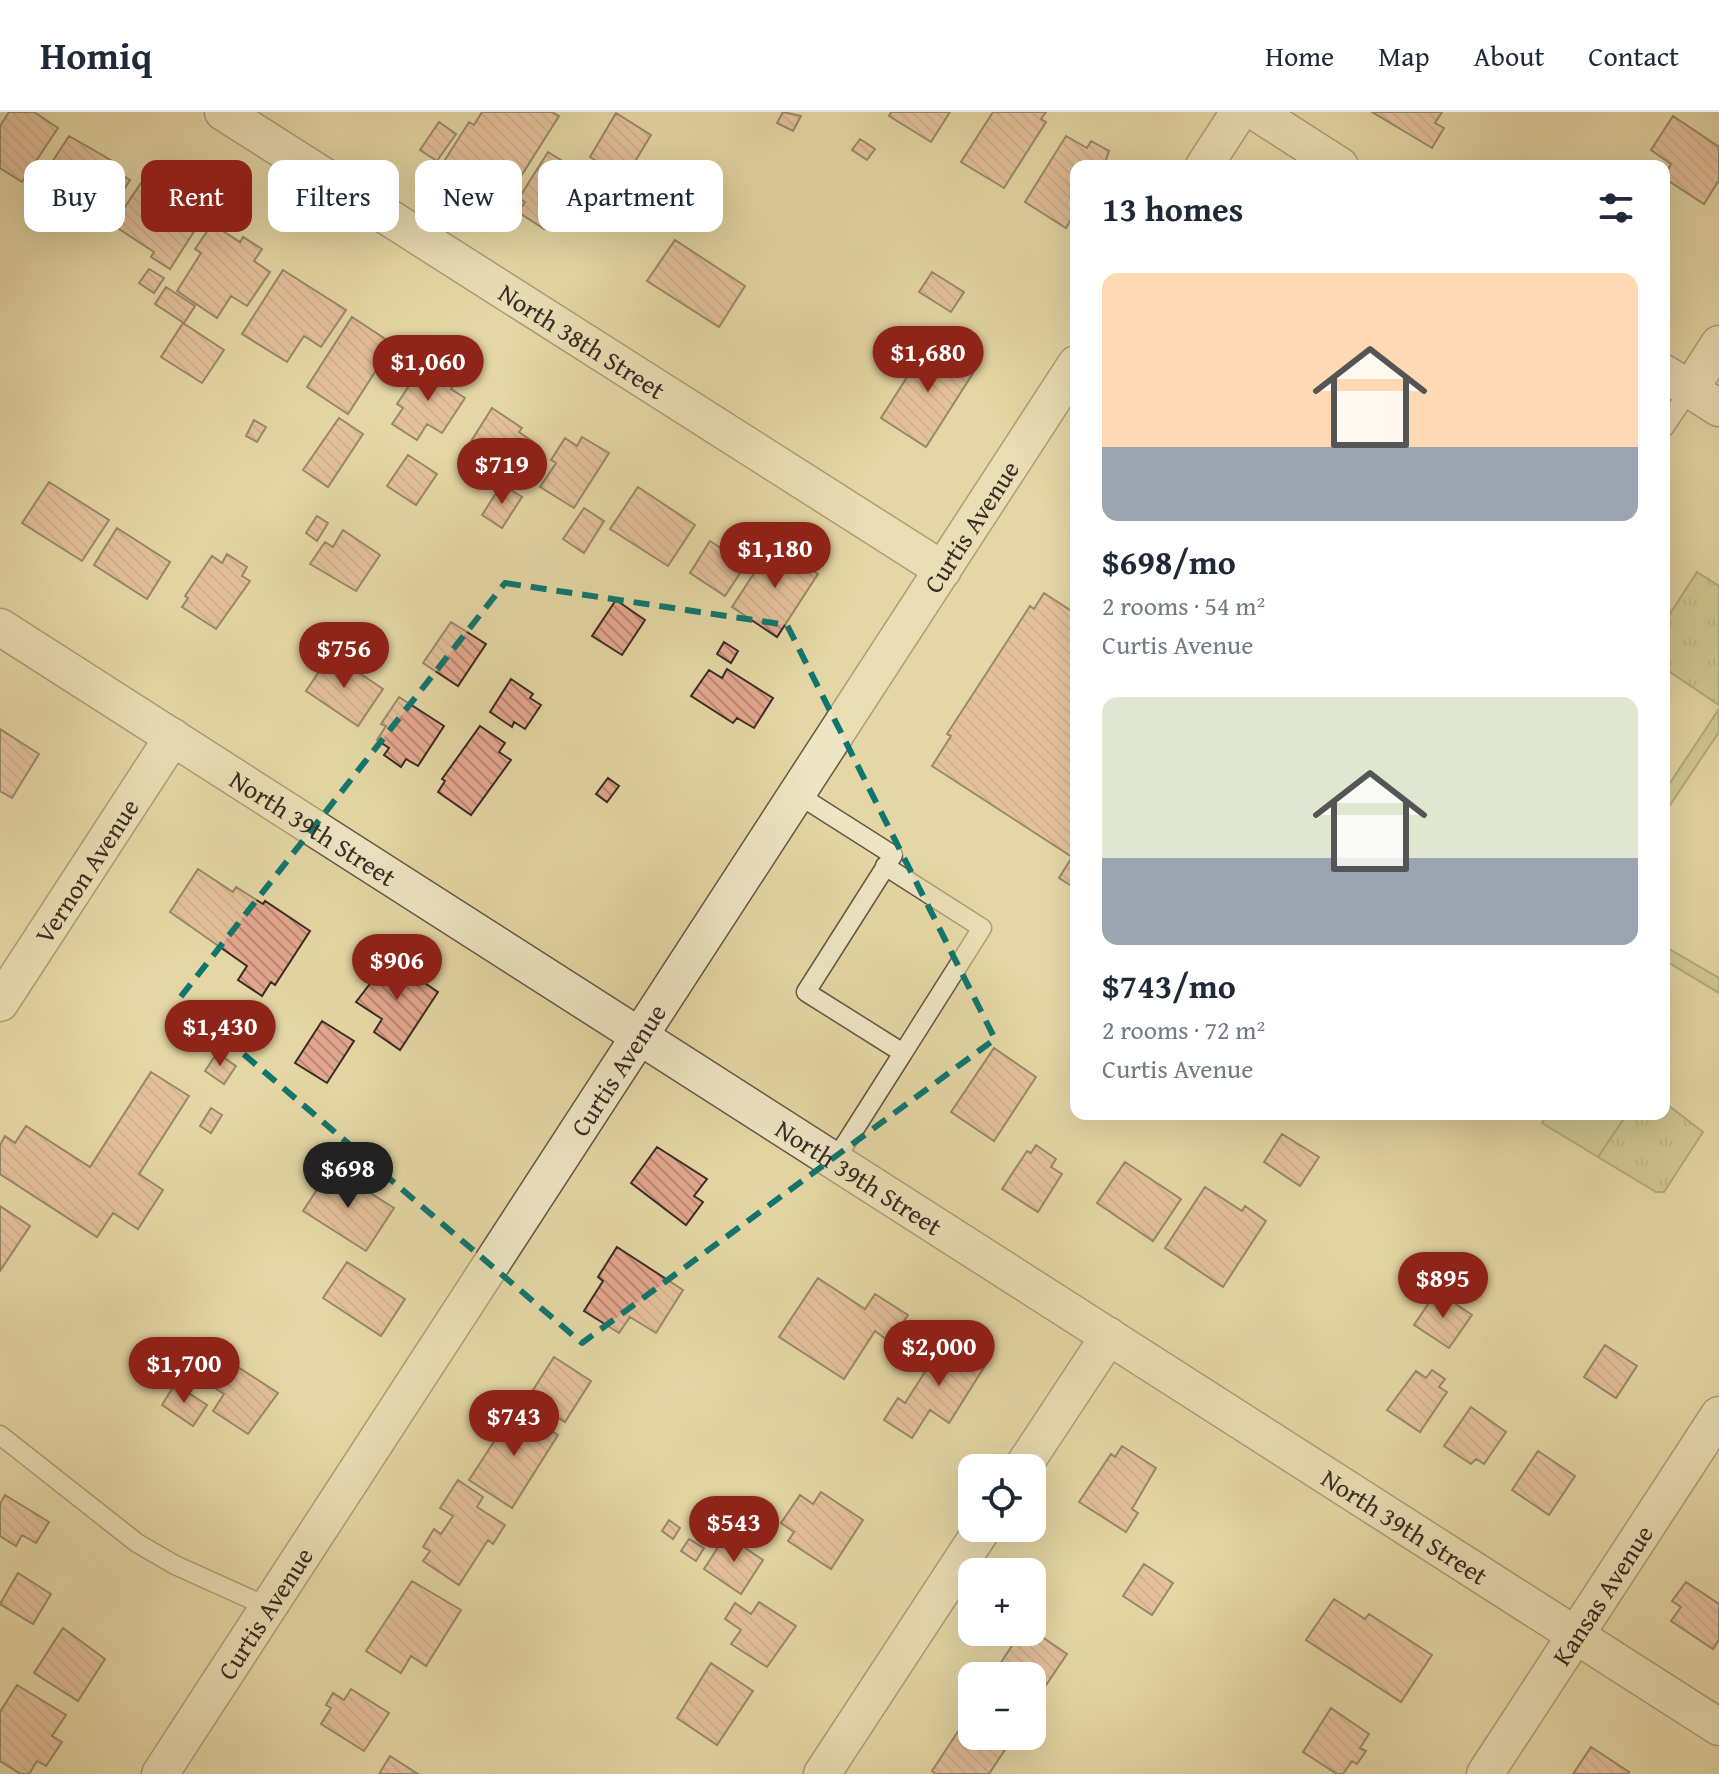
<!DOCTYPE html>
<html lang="en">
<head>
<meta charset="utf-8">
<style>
  :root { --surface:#fff; --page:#f6f6f7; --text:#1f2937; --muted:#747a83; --line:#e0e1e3; --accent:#8f2418 }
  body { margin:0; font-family:"Gentium Book Plus",serif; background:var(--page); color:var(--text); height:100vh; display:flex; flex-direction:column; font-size:30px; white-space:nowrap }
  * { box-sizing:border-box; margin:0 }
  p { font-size:26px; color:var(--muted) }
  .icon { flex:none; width:44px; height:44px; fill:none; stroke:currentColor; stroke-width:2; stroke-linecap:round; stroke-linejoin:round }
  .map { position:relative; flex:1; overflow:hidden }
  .panel { position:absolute; left:1070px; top:48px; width:600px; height:960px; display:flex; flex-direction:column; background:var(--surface); border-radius:16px; box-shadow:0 8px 32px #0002 }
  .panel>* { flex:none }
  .hud { position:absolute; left:24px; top:48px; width:760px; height:72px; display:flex; gap:16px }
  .fabs { position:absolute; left:958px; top:1342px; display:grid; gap:16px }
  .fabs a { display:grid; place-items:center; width:88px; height:88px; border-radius:16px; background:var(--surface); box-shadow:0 8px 32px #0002; font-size:40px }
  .price { position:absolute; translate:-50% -68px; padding:0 18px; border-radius:28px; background:var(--accent); color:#fff; font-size:26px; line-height:52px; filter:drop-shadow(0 2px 4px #0008) }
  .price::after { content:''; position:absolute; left:50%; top:48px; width:24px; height:18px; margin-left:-12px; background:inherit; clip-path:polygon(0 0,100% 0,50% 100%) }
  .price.current { background:#222; color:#fff }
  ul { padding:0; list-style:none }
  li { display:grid; align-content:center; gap:16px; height:424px; padding:0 32px }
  li span { display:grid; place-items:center; height:248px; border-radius:16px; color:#555 }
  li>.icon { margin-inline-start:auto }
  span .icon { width:144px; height:144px; fill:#fffc; stroke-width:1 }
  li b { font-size:34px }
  h2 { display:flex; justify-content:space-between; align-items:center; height:96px; padding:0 32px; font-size:34px }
  .tag { padding:0 28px; border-radius:16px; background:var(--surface); box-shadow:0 8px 32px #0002; font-size:28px; line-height:72px }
  .tag.current { background:var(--accent); color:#fff }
  header { display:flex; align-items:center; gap:48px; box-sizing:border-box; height:112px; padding:0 40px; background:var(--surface); border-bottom:2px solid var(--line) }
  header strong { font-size:38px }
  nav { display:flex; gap:44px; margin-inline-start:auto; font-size:28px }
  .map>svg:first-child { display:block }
  .grass { fill:url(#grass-tufts); stroke:#7a7454; stroke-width:2 }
  .garden { fill:#bcbc81; stroke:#7a7454; stroke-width:2 }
  .building { fill:url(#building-back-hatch); stroke:#392c26; stroke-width:2 }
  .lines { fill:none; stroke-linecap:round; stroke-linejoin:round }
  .lane-casing { stroke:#645746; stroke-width:21 }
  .street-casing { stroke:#645746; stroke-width:39 }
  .lane { stroke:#eee5c4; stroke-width:18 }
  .street { stroke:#eee5c4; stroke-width:36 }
  .marked { fill:none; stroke:#0f766e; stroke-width:6; stroke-dasharray:16 10; stroke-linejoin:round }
  .labels { text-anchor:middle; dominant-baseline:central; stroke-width:6; stroke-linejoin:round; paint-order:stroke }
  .street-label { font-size:26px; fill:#392c26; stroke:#eee5c4 }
</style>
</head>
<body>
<header>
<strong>Homiq</strong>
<nav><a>Home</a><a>Map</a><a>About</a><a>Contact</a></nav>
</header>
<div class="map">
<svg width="1719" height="1662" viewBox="0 0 1719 1662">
  <defs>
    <pattern id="grass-tufts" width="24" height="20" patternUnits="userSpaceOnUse" patternTransform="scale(2)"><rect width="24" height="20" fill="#bcbc81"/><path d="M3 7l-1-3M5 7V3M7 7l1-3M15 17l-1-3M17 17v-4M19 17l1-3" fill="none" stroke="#9a9969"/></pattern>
    <pattern id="building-back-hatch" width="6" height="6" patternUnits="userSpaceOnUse" patternTransform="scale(2)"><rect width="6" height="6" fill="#e4a78f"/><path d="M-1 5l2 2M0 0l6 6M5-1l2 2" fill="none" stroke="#ba8875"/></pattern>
  </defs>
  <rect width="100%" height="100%" fill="#e5d7a5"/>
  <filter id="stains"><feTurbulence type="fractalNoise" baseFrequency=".0025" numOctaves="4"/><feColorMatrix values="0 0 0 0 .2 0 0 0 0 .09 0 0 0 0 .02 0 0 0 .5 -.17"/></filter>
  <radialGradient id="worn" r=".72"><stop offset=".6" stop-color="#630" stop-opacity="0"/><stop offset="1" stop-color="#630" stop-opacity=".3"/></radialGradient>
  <path class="grass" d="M1697 460 1719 474V593L1664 556V511Z
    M1664 990 1703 1020 1664 1080H1656L1598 1045 1627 1002H1664Z"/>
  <path class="garden" d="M1719 597V620L1664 702V680Z
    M1664 834 1719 866V881L1664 848Z
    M1548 1002H1627L1598 1045 1542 1011Z"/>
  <path class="building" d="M9 0H34L58 16 22 70 0 56V14Z
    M482 0H552L559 4 511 80 489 66 482 76 443 51 469 10 474 13Z
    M783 0 801 4 793 19 777 11Z
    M891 0H950L931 30 889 4Z
    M993 0H1046L1041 7 1046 10 1004 76 961 50Z
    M1372 0H1442L1435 11 1444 16 1432 36Z
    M616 1 651 23 625 66 590 45Z
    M1673 4 1719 35V68L1704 92 1664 66 1671 52 1651 38Z
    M439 10 456 22 437 49 420 38Z
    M69 24 116 51 112 57 130 68 104 108 73 88 58 111 26 90Z
    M1066 24 1087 36 1091 29 1109 39 1104 54H1076V99L1066 116 1025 90Z
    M860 27 875 37 867 48 852 38Z
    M548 40 569 53 562 65 577 74 555 109 551 107 544 117 518 100 525 90 519 86Z
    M143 68 202 107 170 157 151 145 154 140 113 113Z
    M212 112 240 130 243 125 262 137 254 149 270 160 247 194 231 184 217 206 177 179 201 141 195 137Z
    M675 128 745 174 719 215 647 169Z
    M149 157 164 166 154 181 139 171Z
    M283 158 346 198 321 235 304 224 287 250 242 222Z
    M932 160 964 180 951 200 919 180Z
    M166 175 195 194 184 211 155 192Z
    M352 205 393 232 348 302 307 275Z
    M183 211 224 238 202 271 161 245Z
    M930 229 975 258 926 335 881 306Z
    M424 251 455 272 451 277 465 286 442 321 427 312 417 328 392 312 403 296 397 292Z
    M492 296 522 316 519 320 532 329 509 364 465 339Z
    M339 306 363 322 328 375 303 358Z
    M254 308 266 315 257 330 246 324Z
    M582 325 609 341 574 396 540 375 556 351 551 348 565 326 577 334Z
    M408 343 437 362 416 393 387 374Z
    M49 370 109 408 82 449 22 411Z
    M502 372 522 385 502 416 482 403Z
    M638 375 695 413 668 454 610 417Z
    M584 396 604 409 584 441 563 427Z
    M317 404 328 411 317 429 306 421Z
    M117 416 170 450 147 487 94 453Z
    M343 418 380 443 356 479 310 452 325 430 333 435Z
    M710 429 746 452 725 484 690 461Z
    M773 432 818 462 777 525 732 495Z
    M227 442 247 455 242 464 250 469 216 517 182 495 188 486 185 484 212 444 222 451Z
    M1044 481 1076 502V777L1059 766 1072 745 932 654 951 624 947 622 1030 494 1034 497Z
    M616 488 645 508 622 543 592 524Z
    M451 510 486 532 458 574 423 551Z
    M724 530 738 539 731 551 717 542Z
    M331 542 383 577 358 614 306 579Z
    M727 557 773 586 754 616 737 606 733 611 691 584 709 558 722 566Z
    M511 567 533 582 530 586 541 593 525 617 514 610 512 615 490 600Z
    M399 585 444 614 418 654 406 647 401 655 384 643 389 636 377 628 386 614 381 612Z
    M480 614 505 631 499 640 511 648 471 703 438 680 445 669 442 667Z
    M0 617 39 642 12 686 0 679Z
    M608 666 619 674 607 690 596 682Z
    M198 757 233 780 236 775 263 792 265 789 310 819 275 873 271 870 262 884 238 868 247 854 170 800Z
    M389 847 438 880 400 938 374 920 382 907 356 890Z
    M322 909 354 929 327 971 295 951Z
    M994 936 1036 965 994 1029 951 1000Z
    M217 941 236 954 224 972 205 959Z
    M151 960 189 984 139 1062 163 1078 138 1117 113 1101 97 1125 0 1062V1033L5 1024 15 1031 26 1014 90 1055Z
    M211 996 222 1003 211 1021 200 1014Z
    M1282 1022 1319 1045 1300 1074 1264 1050Z
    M1036 1033 1056 1047 1051 1055 1062 1062 1038 1100 1002 1077 1027 1039 1031 1041Z
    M657 1035 707 1067 694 1084 703 1090 686 1113 631 1071Z
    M1125 1050 1181 1087 1153 1129 1097 1091Z
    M331 1056 394 1096 366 1139 303 1099Z
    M1205 1075 1242 1099 1245 1094 1266 1109 1223 1175 1165 1136Z
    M0 1094 30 1114 0 1159Z
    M617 1135 683 1178 656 1221 630 1205 619 1221 584 1199 603 1169 598 1165Z
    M347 1150 405 1187 381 1224 323 1186Z
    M818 1166 865 1197 875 1182 908 1203 890 1230 875 1219 844 1267 779 1225Z
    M1437 1179 1472 1203 1449 1236 1414 1213Z
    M948 1224 988 1249 949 1311 930 1298 912 1326 884 1308 898 1286 905 1291Z
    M1605 1233 1637 1254 1616 1286 1584 1265Z
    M221 1244 278 1281 248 1322 213 1299 224 1282 204 1269Z
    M554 1245 591 1269 565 1310 528 1286Z
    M1432 1258 1445 1267 1439 1275 1447 1280 1420 1320 1387 1298 1416 1259 1426 1266Z
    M175 1272 207 1293 193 1314 162 1293Z
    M1471 1295 1506 1320 1484 1352 1476 1347 1471 1352 1444 1334Z
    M516 1296 558 1323 512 1396 469 1368Z
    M1122 1334 1156 1356 1132 1397 1138 1401 1126 1420 1079 1390 1111 1342 1115 1345Z
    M1538 1339 1575 1364 1549 1403 1512 1378Z
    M458 1368 483 1385 477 1395 505 1413 493 1432 488 1428 459 1473 423 1449 430 1439 423 1435 434 1417 441 1422 453 1404 440 1396Z
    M821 1380 863 1408 831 1457 788 1429 794 1420 781 1411 800 1383 813 1392Z
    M5 1383 49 1410 36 1431 22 1423 16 1434 0 1424V1392Z
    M669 1408 680 1416 673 1427 662 1419Z
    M726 1423 763 1448 741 1482 704 1457Z
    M689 1427 704 1436 696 1449 681 1439Z
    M1144 1452 1173 1471 1152 1503 1123 1484Z
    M18 1461 51 1482 33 1512 0 1492Z
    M412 1469 461 1498 426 1554 411 1544 401 1561 366 1539Z
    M1686 1470 1719 1492V1528L1713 1537 1671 1509 1681 1495 1672 1489Z
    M1334 1487 1365 1507 1369 1502 1432 1543 1401 1590 1306 1528Z
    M759 1490 796 1514 767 1555 731 1532 741 1518 725 1507 735 1491 751 1502Z
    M63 1516 105 1547 78 1589 34 1561Z
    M1032 1518 1067 1542 1032 1594V1564H992L1021 1520Z
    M711 1551 753 1579 717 1633 677 1606Z
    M17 1573 66 1603 52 1624 62 1630 46 1654 37 1649 29 1662H21L0 1649V1600Z
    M351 1577 389 1601 364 1639 321 1612 331 1596 326 1593 333 1581 344 1588Z
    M1331 1596 1369 1622 1360 1636 1366 1639 1357 1652 1352 1649 1343 1662H1337L1303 1640Z
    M972 1598V1624H1014L989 1662H936L932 1659Z
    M1591 1635 1629 1660 1627 1662H1573Z
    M390 1644 418 1662H379Z"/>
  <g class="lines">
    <defs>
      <path id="lane" d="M1664 316 1690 277
        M797 682 893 743 806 880 903 941 835 1048
        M885 754 982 816 903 941
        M0 1323 137 1431 175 1453 268 1495"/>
      <g id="street">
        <path id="s1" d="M223 0 943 458"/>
        <path d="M1256 0 1340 54"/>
        <path d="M1204 54 1239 0"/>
        <path d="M1664 261 1719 296"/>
        <path d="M1690 277 1719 232"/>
        <path id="s2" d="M0 515 1719 1615"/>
        <path id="s3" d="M0 891 173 625"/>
        <path d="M1022 1356 1109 1224"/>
        <path id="s4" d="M160 1662 1076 252"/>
        <path d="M822 1662 983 1416"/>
        <path id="s5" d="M1485 1662 1719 1303"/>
      </g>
    </defs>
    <use href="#lane" class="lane-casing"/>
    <use href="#street" class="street-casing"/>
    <use href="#lane" class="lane"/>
    <use href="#street" class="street"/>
  </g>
  <path d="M0 0H1719V1662H0ZM505 471 787 513 995 927 582 1231 179 887Z" fill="#e5d7a5" fill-opacity=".55" fill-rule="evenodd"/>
  <path class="marked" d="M505 471 787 513 995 927 582 1231 179 887Z"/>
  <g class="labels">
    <g class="street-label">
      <text stroke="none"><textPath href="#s1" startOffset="426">North 38th Street</textPath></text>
      <text stroke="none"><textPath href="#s4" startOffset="1488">Curtis Avenue</textPath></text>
      <text stroke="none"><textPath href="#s2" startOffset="372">North 39th Street</textPath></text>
      <text stroke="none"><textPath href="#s3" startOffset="158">Vernon Avenue</textPath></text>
      <text stroke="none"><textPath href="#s4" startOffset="840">Curtis Avenue</textPath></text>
      <text stroke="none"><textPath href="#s2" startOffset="1020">North 39th Street</textPath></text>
      <text stroke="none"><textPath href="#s2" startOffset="1668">North 39th Street</textPath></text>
      <text stroke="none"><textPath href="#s5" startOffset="214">Kansas Avenue</textPath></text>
      <text stroke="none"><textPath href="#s4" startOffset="192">Curtis Avenue</textPath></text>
    </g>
  </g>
  <rect width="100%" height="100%" filter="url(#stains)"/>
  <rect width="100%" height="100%" fill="url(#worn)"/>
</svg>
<div class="fabs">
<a><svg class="icon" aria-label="locate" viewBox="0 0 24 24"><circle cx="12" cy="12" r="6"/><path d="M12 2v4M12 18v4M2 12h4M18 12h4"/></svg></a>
<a>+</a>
<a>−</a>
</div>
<b class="price" style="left:928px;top:282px">$1,680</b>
<b class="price" style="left:428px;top:291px">$1,060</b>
<b class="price" style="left:502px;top:394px">$719</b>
<b class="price" style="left:775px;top:478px">$1,180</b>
<b class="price" style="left:344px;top:578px">$756</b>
<b class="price" style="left:397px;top:890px">$906</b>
<b class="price" style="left:220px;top:956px">$1,430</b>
<b class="price current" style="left:348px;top:1098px">$698</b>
<b class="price" style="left:1443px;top:1208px">$895</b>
<b class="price" style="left:939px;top:1276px">$2,000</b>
<b class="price" style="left:184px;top:1293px">$1,700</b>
<b class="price" style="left:514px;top:1346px">$743</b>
<b class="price" style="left:734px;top:1452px">$543</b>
<div class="hud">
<a class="tag">Buy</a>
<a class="tag current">Rent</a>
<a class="tag">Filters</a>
<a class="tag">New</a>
<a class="tag">Apartment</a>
</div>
<section class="panel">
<h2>13 homes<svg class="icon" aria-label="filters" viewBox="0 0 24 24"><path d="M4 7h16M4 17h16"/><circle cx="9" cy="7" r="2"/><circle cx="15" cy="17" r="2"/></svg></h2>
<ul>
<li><span style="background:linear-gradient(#ffd9b3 70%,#9aa5b1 0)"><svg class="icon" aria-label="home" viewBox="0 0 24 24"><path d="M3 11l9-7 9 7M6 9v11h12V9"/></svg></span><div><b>$698/mo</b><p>2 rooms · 54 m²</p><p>Curtis Avenue</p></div></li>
<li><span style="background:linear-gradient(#dfe7d0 65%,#9aa5b1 0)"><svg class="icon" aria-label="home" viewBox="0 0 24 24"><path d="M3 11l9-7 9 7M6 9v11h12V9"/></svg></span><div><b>$743/mo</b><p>2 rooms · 72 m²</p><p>Curtis Avenue</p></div></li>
</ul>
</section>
</div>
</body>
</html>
